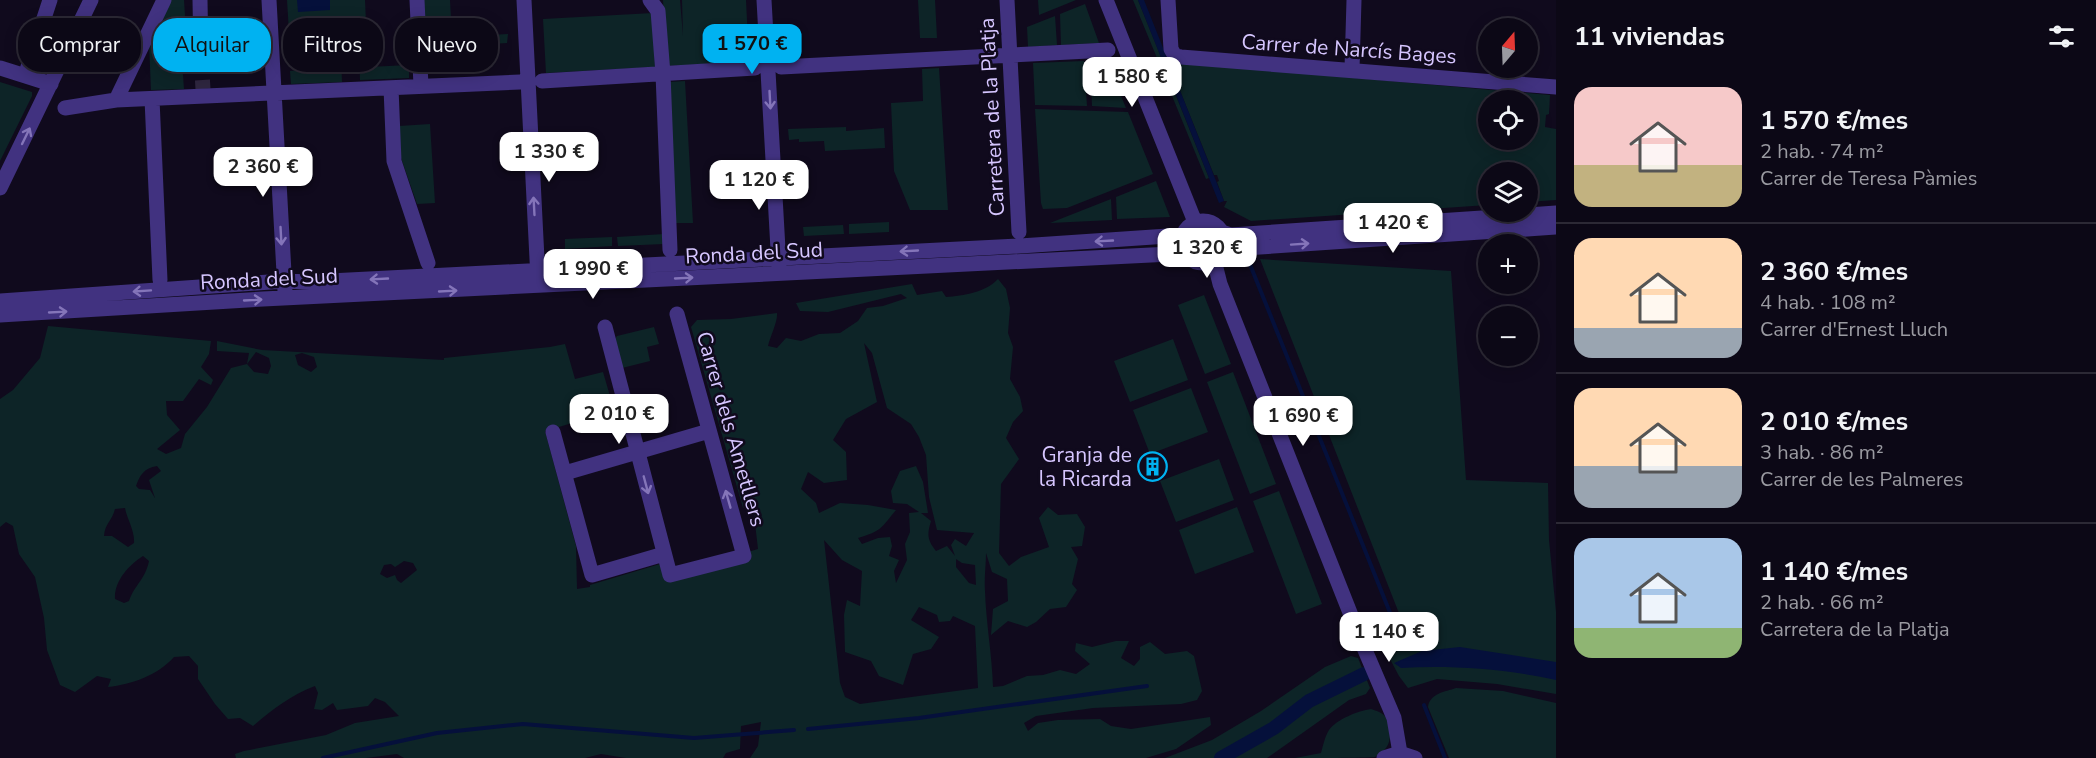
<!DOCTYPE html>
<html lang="es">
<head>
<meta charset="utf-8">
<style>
  :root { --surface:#0c0816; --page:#15111f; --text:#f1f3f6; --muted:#9a9aa1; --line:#2c2935; --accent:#00b2f1 }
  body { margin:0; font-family:"Nunito Sans",sans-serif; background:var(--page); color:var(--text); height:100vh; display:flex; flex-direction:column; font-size:22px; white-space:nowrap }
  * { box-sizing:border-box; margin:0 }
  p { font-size:20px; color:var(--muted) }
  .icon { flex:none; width:33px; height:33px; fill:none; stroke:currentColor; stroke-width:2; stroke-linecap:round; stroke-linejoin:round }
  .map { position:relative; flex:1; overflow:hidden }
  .drawer { display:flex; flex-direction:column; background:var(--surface); width:540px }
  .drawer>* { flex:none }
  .hud { position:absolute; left:18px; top:18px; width:570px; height:54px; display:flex; gap:12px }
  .needle { width:39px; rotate:19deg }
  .tools { position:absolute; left:1478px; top:18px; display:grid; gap:12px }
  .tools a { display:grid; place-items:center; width:60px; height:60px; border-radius:50%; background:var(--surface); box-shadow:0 3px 15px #0003,0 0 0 2px var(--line); font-size:30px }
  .price { position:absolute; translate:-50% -51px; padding:0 14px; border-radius:12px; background:#fff; color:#222; font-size:20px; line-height:39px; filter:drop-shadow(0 2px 3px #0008) }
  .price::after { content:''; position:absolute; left:50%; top:36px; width:18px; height:14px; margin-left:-9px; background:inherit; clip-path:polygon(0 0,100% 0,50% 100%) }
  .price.selected { background:var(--accent); color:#111 }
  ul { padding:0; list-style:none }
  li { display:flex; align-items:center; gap:18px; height:150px; padding:0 18px }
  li+li { border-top:2px solid var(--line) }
  li span { display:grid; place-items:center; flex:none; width:168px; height:120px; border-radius:18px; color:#555 }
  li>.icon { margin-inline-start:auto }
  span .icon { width:72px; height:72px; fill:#fffc; stroke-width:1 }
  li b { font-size:26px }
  h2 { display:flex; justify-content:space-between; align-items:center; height:72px; padding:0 18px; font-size:26px }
  .tag { padding:0 21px; border-radius:24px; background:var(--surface); box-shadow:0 3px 15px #0003,0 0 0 2px var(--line); font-size:21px; line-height:54px }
  .tag.selected { background:var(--accent); color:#111 }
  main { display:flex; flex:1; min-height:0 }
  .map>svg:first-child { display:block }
  .green { fill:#0d2427; fill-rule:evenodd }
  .water { fill:#05103b }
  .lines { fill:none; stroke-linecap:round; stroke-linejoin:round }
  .stream { stroke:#05103b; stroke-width:4 }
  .canal { stroke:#05103b; stroke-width:14 }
  .minor-tunnel { stroke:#2e263f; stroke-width:15; stroke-dasharray:15 8; stroke-linecap:butt }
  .minor { stroke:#413280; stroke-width:15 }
  .oneway { stroke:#8475b9 }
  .labels { text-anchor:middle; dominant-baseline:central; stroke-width:5; stroke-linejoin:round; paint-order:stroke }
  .street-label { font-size:21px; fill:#d6c6ff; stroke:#100a1d }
  .poi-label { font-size:21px; fill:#d6c6ff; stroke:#100a1d; text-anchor:end }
</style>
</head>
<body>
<main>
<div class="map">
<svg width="1556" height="758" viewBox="0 0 1556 758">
  <rect width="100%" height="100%" fill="#100a1d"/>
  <path class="green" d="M169 0H184L187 47 181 48 184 89 151 90 149 43Z
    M287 0H365L368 67 409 65V78L360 80 359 54H341L342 82 291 84 290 71 331 68 330 30 289 32Z
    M423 0H450L452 37 508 34 507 43 445 47V62L426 64Z
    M663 0H680L683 36 682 0H746L749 62 666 66Z
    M918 0H935L937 38H920Z
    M1038 0H1076L1039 15Z
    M1133 0H1138L1161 57 1157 58Z
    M1085 4 1099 43 1061 45 1060 14Z
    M653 13 655 67 546 73 543 19Z
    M1055 16 1057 45 1028 47 1027 27Z
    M1106 59 1126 108 1092 106 1090 60Z
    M1170 60 1171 62 1550 95 1549 114 1546 115 1545 127 1556 129V200L1527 202V172H1488V205L1251 221 1224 207 1227 201H1224L1217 182 1219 181 1217 175H1214L1168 61ZM1488 100H1527V140H1488Z
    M1084 61 1087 106 1035 105 1033 63Z
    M1163 63 1209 178 1206 179 1159 64Z
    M939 68 948 210H910L894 171 891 103 923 101 922 69Z
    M685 81 693 223H676L669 82Z
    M0 82 32 92V96L0 161Z
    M1035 109 1128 112 1153 174 1067 208 1043 209 1041 203Z
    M430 124 435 203 417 204 401 158 399 126Z
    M846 127V131L884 128 885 148 825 151 824 141 799 142V139L789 140 788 129Z
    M1156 181 1170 217 1117 219 1116 197Z
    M1111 199 1112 220 1050 223Z
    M889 222V232L849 234V224Z
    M843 225 844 234 804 236 803 227Z
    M664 234V244L618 246 617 237Z
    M612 237V246L565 249V239Z
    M1260 259 1451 271 1466 480 1548 483 1549 540 1556 612V694L1497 684 1437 679 1408 688 1399 676 1383 646 1385 629 1404 626Z
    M998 279 1006 289 1010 308 1008 333 1013 347 1010 379 1020 397 1023 411 1013 422 1006 438 1019 459 1001 484 999 553 1009 566 1021 557 1049 547 1039 518 1048 507 1058 515 1077 514 1085 527 1082 546 1071 547 1078 559 1072 584 1077 590 1066 607 1050 609 1036 622 1027 627 1008 621 991 635 993 609 1008 601 1007 579 992 572 986 553C986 565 984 578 985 591 986 623 992 654 993 687L1003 686 1027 676 1043 675 1060 670 1076 674 1090 664 1075 651 1076 643 1092 647 1116 641H1129L1121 658 1134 666 1140 659V647L1150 642 1165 654 1187 651 1194 656 1202 691 1197 700 1181 704 1093 708 1036 716 1024 723 1028 731 1038 723 1058 720 1100 719 1111 726 1131 729 1210 717 1211 725 1176 749 1146 758H750L758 746 761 722 741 726 740 749 726 753 723 758H626L601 754 585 758H404L397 754 366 758H236L235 754 244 751 326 735 355 723 399 716 385 702 375 698 368 706 337 710 333 703 322 710 314 709 318 693 315 686C291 695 273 709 253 726L240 718 228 719 215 704 198 679V666L189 656 174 657C157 676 132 684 108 687L111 679 97 676 75 692 60 685 47 650 44 618 35 577 19 554 13 526 6 522 0 527V399L13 390 40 358 48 326 211 341 209 354 201 367 213 380 211 385 199 379 183 401H166L167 415 180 430 157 449 166 454 181 448 185 434 207 407 231 368 247 364 249 353 217 351V341L262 350 444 360V358L550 347 565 344 575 379 603 372 610 396 582 403 586 419 545 431 576 546 577 589 590 587V585L660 564 664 577 758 549 753 506 743 508 691 327 697 320 731 319 777 313C778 321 770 337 768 346L777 348 786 338 801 341 819 334 840 333 858 321 867 308 883 306 907 298 901 294 828 312 800 311 796 303 912 284 917 295 942 291 946 297C963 296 986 292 998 279ZM864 343 872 353 887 408 911 424 919 437 926 455 929 497 937 530 974 533 966 546 955 539 951 545 955 556 947 546 936 551C927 540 927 534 931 521L921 513H928L923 482 916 466 900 471 891 491 893 503 907 504 919 512 909 513 910 532 905 544 907 560 896 583 894 571 899 560 889 556 892 546 890 537 878 538 862 544 858 538C882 531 881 528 896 510L868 505 840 503 819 513 816 503 801 489 808 472 824 483 847 480 846 452 833 440 846 419 877 402ZM256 352 269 358 271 366 268 374 254 372 247 364ZM302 353 314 357 317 367 311 372 298 365 295 355ZM157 466 161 471 149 480 155 498 150 490 139 489 136 486C140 475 144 468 157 466ZM125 508C127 519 135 531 134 543L128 547 112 536H104C105 523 112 521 115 509ZM824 540 842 560 862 571 860 606 847 600 844 615 845 652 871 661 879 676 903 685 913 654 931 649 939 637 911 620 919 607 937 615 939 622 950 621 953 616 975 626 978 688 860 704 845 697 840 683ZM143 556 149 561C145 580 135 584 129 601L124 603 115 599C114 581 129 565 143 556ZM956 559 962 563 975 565 976 585 969 583 956 567ZM404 561 413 563 417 570 401 583 397 580 395 575 387 578 380 574 384 565 391 564 395 567Z
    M1204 295 1231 364 1205 374 1178 305Z
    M654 327 659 344 647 347 650 361 622 368 615 339 617 336Z
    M1173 339 1188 380 1130 402 1114 361Z
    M1233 372 1276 484 1250 494 1207 382Z
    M1191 388 1208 432 1150 454 1133 410Z
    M1219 459 1234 500 1176 522 1160 481Z
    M1279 491 1322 604 1296 614 1253 501Z
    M1237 507 1254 552 1195 574 1179 530Z
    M1351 656 1358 658 1370 688 1366 694 1349 700 1267 758H1165L1212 740 1261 711 1325 667Z
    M1456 688 1503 691 1556 703V758H1449L1428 707C1430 693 1445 692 1456 688Z
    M1371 709C1383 713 1387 715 1389 727 1392 741 1388 750 1375 757 1367 758 1308 758 1295 758L1321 753C1323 746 1325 736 1329 730 1337 719 1358 711 1371 709Z"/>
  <path class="water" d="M297 0H330V10L298 12Z
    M1138 0H1144L1224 201 1219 203Z
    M588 148V160L563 162V150Z
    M1460 647 1556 662V680C1507 669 1451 665 1401 668L1394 663 1422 651Z"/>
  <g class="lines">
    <path class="stream" d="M1249 262 1395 625
      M1424 705 1445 758
      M808 729 919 718 1147 686
      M323 758 437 733 523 724 694 738 794 730"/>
    <path class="canal" d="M1221 758 1274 728 1309 701 1364 674"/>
    <path class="minor-tunnel" d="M201 57 203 89"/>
    <path class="minor" d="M200 0 201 57
      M269 0 285 291
      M417 0 421 86
      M524 0 538 279
      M650 0 658 11 663 74 670 250
      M764 0 779 267
      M1007 0 1019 232
      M1106 0 1195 222
      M1168 0 1171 49 1175 56 1181 57 1556 87
      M781 67 1108 50
      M0 68 51 84
      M1352 69 1354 0
      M25 76 50 0
      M542 81 755 68
      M391 88 394 161 428 263
      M152 99 160 280
      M116 100 164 0
      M65 108 116 100 520 82
      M0 188 91 0
      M1182 242a21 21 0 1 1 42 0a21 21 0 1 1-42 0Z
      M1222 232 1231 235 1556 213
      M1222 252 1230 249 1556 227
      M1214 260 1220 284 1362 643 1394 718 1400 753
      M0 301 284 281 310 282 1020 246 1183 235
      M0 315 263 299 1171 254 1187 255
      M605 327 670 575 744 556 677 314
      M553 432 592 575 664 554
      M565 473 709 431
      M1384 758 1400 753 1415 758"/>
  </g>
  <defs><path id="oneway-shaft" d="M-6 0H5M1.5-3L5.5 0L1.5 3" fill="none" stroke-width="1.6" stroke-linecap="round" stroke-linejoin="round" transform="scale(1.5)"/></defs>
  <g class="oneway">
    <use href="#oneway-shaft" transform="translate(770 100) rotate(87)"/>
    <use href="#oneway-shaft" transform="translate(26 136) rotate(-64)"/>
    <use href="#oneway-shaft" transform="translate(534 206) rotate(-93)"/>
    <use href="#oneway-shaft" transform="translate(281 236) rotate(87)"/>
    <use href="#oneway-shaft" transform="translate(1104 241) rotate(177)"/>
    <use href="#oneway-shaft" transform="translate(1300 244) rotate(-4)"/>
    <use href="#oneway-shaft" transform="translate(909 251) rotate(177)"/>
    <use href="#oneway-shaft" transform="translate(684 278) rotate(-3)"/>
    <use href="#oneway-shaft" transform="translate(379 279) rotate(177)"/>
    <use href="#oneway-shaft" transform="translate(142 291) rotate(176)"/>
    <use href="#oneway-shaft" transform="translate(448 291) rotate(-3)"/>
    <use href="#oneway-shaft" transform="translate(253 300) rotate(-3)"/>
    <use href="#oneway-shaft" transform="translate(58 312) rotate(-3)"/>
    <use href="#oneway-shaft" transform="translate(646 485) rotate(75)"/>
    <use href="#oneway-shaft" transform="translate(728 499) rotate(-106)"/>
  </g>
  <defs>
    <symbol id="building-ring" viewBox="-11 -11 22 22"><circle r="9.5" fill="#100a1d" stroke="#00b2f1" stroke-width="1.5"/><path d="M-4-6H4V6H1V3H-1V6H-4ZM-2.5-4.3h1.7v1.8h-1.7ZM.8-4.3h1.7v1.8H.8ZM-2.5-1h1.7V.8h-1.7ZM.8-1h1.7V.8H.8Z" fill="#00b2f1"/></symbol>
  </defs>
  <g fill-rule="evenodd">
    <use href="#building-ring" x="1136" y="450" width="33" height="33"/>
  </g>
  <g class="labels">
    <g class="street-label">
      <text transform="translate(1349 49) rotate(4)">Carrer de Narcís Bages</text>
      <text transform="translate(992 117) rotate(-93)">Carretera de la Platja</text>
      <text transform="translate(754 253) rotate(-3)">Ronda del Sud</text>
      <text transform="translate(269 279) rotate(-3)">Ronda del Sud</text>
      <text transform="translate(731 429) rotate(74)">Carrer dels Ametllers</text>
    </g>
    <g class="poi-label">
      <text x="1132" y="455">Granja de<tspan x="1132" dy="24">la Ricarda</tspan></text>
    </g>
  </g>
</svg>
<div class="tools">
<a><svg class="needle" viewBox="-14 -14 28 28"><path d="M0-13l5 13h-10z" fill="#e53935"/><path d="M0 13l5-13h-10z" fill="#9a9aa1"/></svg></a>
<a><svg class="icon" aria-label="locate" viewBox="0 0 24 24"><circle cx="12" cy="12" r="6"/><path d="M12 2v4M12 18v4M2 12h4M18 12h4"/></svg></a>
<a><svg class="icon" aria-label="layers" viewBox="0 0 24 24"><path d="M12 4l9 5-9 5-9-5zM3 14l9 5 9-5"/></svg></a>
<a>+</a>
<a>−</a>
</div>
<b class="price selected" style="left:752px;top:75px">1 570 €</b>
<b class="price" style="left:1132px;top:108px">1 580 €</b>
<b class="price" style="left:549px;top:183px">1 330 €</b>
<b class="price" style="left:263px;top:198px">2 360 €</b>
<b class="price" style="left:759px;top:211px">1 120 €</b>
<b class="price" style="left:1393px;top:254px">1 420 €</b>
<b class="price" style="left:1207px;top:279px">1 320 €</b>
<b class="price" style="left:593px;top:300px">1 990 €</b>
<b class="price" style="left:619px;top:445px">2 010 €</b>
<b class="price" style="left:1303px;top:447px">1 690 €</b>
<b class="price" style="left:1389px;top:663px">1 140 €</b>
<div class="hud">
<a class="tag">Comprar</a>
<a class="tag selected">Alquilar</a>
<a class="tag">Filtros</a>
<a class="tag">Nuevo</a>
</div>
</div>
<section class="drawer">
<h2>11 viviendas<svg class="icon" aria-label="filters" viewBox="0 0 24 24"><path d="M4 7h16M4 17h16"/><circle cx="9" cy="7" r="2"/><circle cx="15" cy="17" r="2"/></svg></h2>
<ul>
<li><span style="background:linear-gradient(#f6c9c9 65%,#c2b280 0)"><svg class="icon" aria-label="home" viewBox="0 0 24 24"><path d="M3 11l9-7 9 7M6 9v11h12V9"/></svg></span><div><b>1 570 €/mes</b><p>2 hab. · 74 m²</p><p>Carrer de Teresa Pàmies</p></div></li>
<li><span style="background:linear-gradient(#ffd9b3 75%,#9aa5b1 0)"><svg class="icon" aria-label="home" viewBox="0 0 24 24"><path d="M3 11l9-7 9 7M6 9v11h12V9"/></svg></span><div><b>2 360 €/mes</b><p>4 hab. · 108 m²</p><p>Carrer d'Ernest Lluch</p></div></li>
<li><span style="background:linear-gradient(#ffd9b3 65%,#9aa5b1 0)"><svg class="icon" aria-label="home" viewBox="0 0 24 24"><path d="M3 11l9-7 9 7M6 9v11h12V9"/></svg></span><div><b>2 010 €/mes</b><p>3 hab. · 86 m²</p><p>Carrer de les Palmeres</p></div></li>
<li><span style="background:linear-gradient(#a9c7e8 75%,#8fb573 0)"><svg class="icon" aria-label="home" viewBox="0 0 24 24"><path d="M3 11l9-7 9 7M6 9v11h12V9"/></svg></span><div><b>1 140 €/mes</b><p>2 hab. · 66 m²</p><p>Carretera de la Platja</p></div></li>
</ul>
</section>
</main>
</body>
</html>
